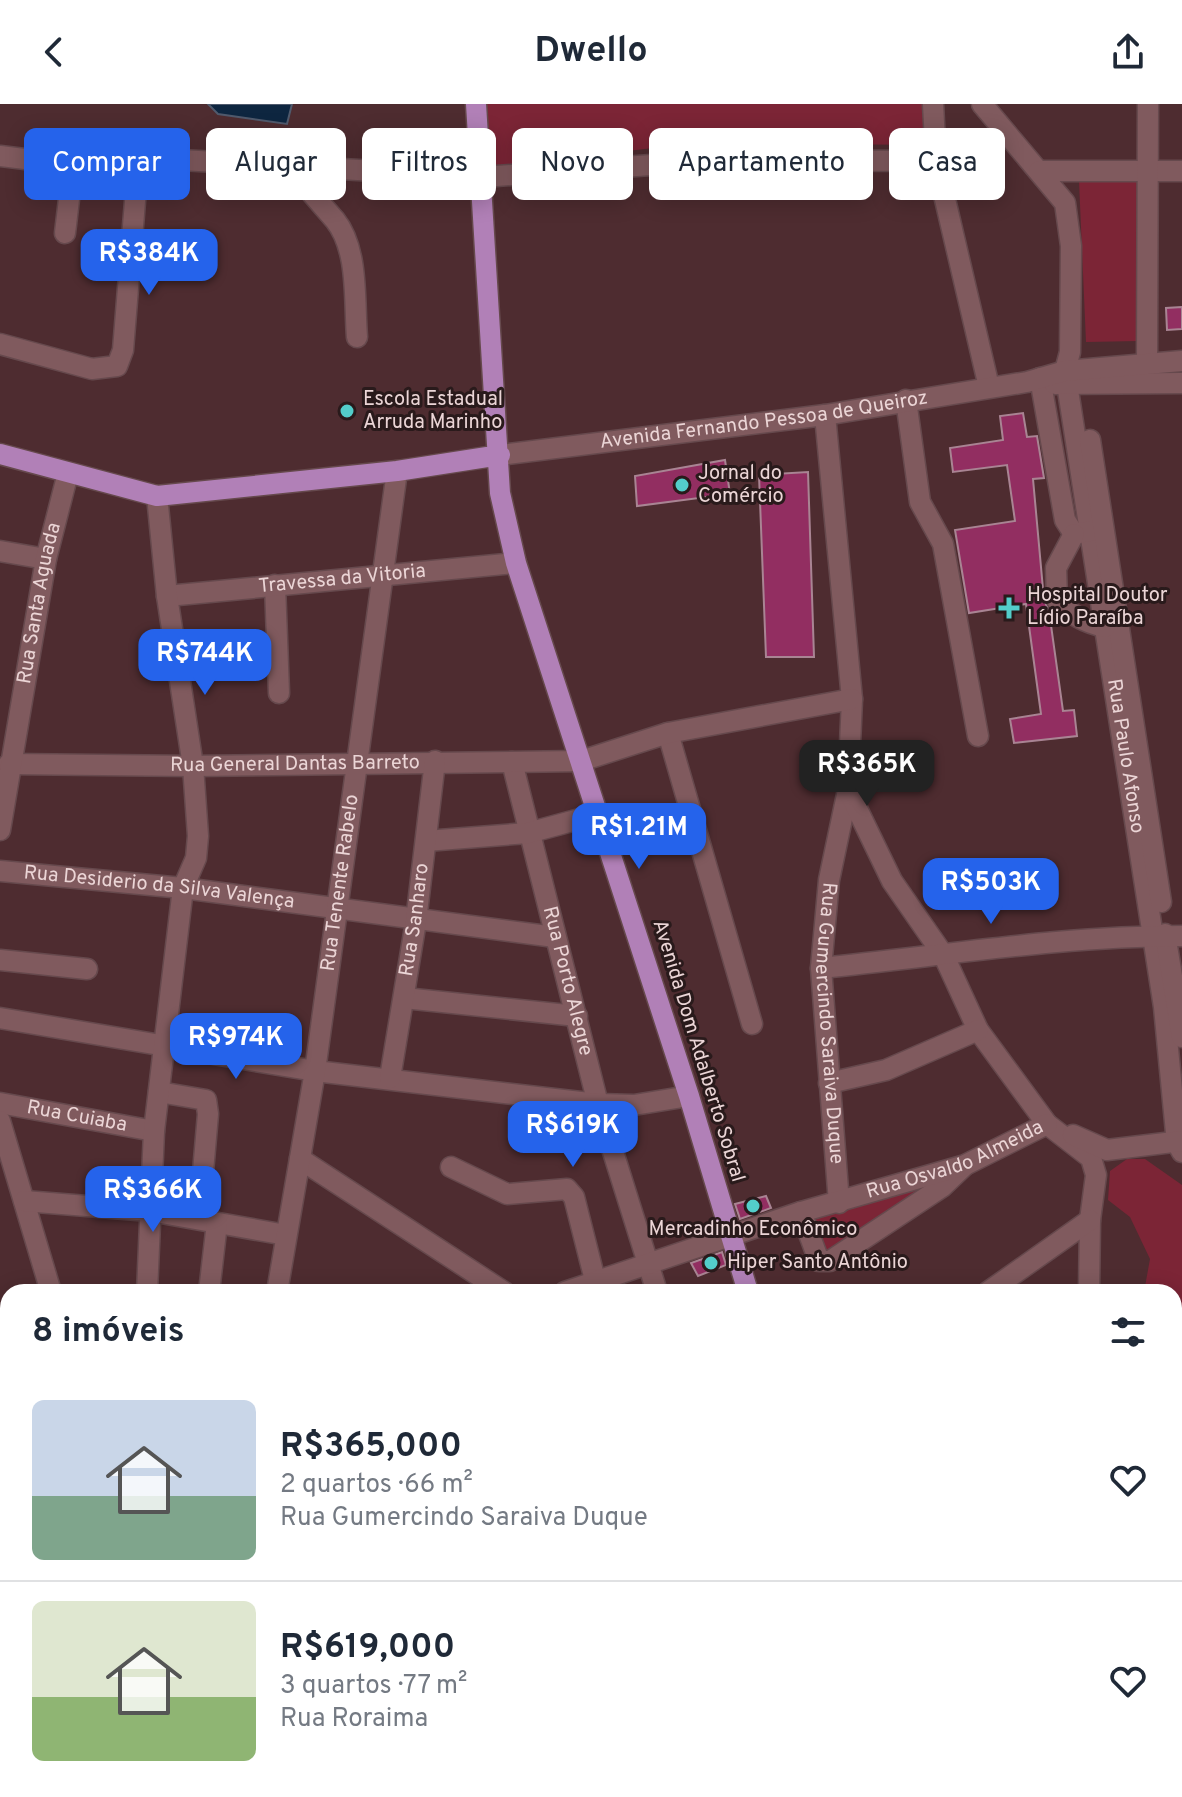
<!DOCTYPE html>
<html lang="pt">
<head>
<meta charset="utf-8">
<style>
  :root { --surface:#fff; --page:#f2f2f3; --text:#1f2937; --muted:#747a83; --line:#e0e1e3; --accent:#2563eb }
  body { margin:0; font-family:Overpass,sans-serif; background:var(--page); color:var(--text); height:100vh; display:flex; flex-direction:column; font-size:30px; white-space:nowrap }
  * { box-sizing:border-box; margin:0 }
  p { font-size:26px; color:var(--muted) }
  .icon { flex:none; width:44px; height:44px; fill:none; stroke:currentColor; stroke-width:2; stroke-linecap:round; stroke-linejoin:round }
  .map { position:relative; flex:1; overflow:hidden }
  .drawer { position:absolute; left:0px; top:1180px; width:1182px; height:514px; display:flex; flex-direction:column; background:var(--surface); border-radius:24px 24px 0 0; box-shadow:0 4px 20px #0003 }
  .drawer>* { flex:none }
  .hud { position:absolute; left:24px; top:24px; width:1134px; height:72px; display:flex; gap:16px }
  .price { position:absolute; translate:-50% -68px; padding:0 18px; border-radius:16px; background:var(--accent); color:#fff; font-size:26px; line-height:52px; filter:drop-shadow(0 2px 4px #0008) }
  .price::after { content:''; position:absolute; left:50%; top:48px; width:24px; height:18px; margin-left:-12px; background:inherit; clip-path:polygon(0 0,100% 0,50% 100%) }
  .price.on { background:#222; color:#fff }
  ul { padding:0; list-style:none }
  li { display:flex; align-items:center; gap:24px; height:200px; padding:0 32px }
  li+li { border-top:2px solid var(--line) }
  li span { display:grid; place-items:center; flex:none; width:224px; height:160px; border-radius:12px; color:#555 }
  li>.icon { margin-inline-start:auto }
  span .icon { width:96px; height:96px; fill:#fffc; stroke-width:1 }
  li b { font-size:34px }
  h2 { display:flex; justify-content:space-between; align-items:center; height:96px; padding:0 32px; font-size:34px }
  .pill { padding:0 28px; border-radius:12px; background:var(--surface); box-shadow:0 4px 20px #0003; font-size:28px; line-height:72px }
  .pill.on { background:var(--accent); color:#fff }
  header { display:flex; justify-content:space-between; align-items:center; height:104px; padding:0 32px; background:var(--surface); font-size:36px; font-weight:700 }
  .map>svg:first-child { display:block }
  .green { fill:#7c2536 }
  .water { fill:#0e2640; stroke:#505a6d; stroke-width:2 }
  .building { fill:#922e61; stroke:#a98493; stroke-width:2 }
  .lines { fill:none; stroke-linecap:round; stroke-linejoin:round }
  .minor-casing { stroke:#66494d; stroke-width:23 }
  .major-casing { stroke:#66494d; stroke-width:23 }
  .minor { stroke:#805a5e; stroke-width:20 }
  .major { stroke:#b180b7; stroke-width:20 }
  .poi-dot { fill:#53cdca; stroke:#291a1b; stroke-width:3 }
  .labels { text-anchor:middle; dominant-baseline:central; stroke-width:6; stroke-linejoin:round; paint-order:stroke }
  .poi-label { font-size:20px; fill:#ebd5d6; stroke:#291a1b; text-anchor:start }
  .street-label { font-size:20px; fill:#ebd5d6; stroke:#291a1b }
</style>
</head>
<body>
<header><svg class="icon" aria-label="back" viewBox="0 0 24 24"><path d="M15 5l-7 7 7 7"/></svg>Dwello<svg class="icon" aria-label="share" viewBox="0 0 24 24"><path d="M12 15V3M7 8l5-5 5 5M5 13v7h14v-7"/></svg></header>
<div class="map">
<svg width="1182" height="1693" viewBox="0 0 1182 1693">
  <rect width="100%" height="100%" fill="#4e2c30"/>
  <path class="green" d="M485 0H926L927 41 696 39 490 63Z
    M1079 77H1137L1139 237 1086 238Z
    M1127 1055H1145L1182 1081V1356L1174 1354V1188H1144L1150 1155 1130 1113 1108 1096 1110 1067Z
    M965 1061 830 1157 801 1108Z"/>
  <path class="water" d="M208 0H292L287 20 218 10Z"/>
  <path class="building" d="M1182 203V225L1167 226 1166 204Z
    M1023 309 1027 333 1037 332 1044 374 1033 375 1044 496 1049 507 1063 607 1074 606 1077 632 1014 639 1010 615 1041 610 1026 500 969 509 955 426 1015 417 1007 361 953 368 950 344 1003 336 1000 312Z
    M725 356 730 390 637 402 635 372Z
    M808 368 814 553H766L759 371Z
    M766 1092 771 1104 740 1115 735 1100Z
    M722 1148 726 1161 698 1172 691 1159Z"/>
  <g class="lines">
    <defs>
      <g id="minor">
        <path d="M933 0 936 57 989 283"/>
        <path id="s1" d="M982 0 1065 99 1071 142 1070 248 1065 267 1164 903 1177 1039 1182 1048"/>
        <path d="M0 52 73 61 181 56 483 73 721 56 936 57"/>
        <path d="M292 61C304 83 319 97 335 116 359 146 354 197 357 233"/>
        <path d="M1039 67H1182"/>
        <path d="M65 129 73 61"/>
        <path d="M0 240 92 265 117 262 123 246 138 60"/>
        <path d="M1147 257 1148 0"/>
        <path d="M1040 274 1065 416 1074 430 1102 425"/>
        <path d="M1055 280 1182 279"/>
        <path d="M906 296 920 398 943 440 978 632"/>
        <path id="s2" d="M825 311 852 595 848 686 829 776 821 864 839 1099"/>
        <path d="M1090 336 1161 798"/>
        <path id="s3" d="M500 351 825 311 1027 278 1065 267 1182 257"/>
        <path d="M1074 430 1056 464 1057 496C1070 511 1085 519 1105 523"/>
        <path d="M0 447 46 455"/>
        <path d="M275 481 279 589"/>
        <path id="s4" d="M167 492 516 459"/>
        <path d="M668 629 752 920"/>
        <path id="s5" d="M512 658 598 1000 657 1188"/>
        <path id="s6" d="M9 660 193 662 581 657 668 629 852 595"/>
        <path d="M848 686 892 777 944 852 978 926 1047 1020 1091 1054 1096 1071 1090 1116 1089 1188"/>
        <path id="s7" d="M0 726 46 455 68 369"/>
        <path d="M426 737 528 729 598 710"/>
        <path id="s8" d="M0 767 183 784 555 833"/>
        <path d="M1165 830 1182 933"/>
        <path d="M0 856 87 865"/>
        <path d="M821 864C942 852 1061 832 1182 832"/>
        <path d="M404 894 577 912"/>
        <path d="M0 914 315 967 598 1000 634 1001 689 992"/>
        <path id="s9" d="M390 974 416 817 435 657"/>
        <path d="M829 979 886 966 978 926"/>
        <path d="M159 988 206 996 208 1010 199 1114"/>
        <path id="s10" d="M0 999 154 1027"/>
        <path d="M0 1017 51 1188"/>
        <path d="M1073 1031 1107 1046 1182 1037"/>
        <path d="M300 1055 504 1188"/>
        <path d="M451 1063 507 1090 567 1085 574 1093 595 1176"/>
        <path d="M24 1097 150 1107 286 1131"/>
        <path d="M801 1108 819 1157H830L942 1083 964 1062"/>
        <path d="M147 1188 154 1027 183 784 196 754 198 732 193 662 167 492 157 392"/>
        <path d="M209 1188 217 1119"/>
        <path id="s11" d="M277 1188 315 967 397 367"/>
        <path id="s12" d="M565 1188 801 1108 965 1061 1047 1020"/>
        <path d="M988 1188 1090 1116"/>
        <path d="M1174 1376 1182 1377"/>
        <path d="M0 1421 8 1423"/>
        <path d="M0 1458 8 1460"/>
        <path d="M801 1686 810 1693"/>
        <path d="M1074 1686 1084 1693"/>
        <path d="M1139 1686V1693"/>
        <path d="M61 1693 62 1686"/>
        <path d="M154 1693 155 1686"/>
        <path d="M249 1693 251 1686"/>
        <path d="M345 1693 346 1686"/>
        <path d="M445 1693 446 1686"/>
        <path d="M541 1693 542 1686"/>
      </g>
      <path id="major" d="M476 0 500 389 516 459 689 992 748 1188
        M0 350 157 392 397 367 500 351
        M896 1693 897 1686"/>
    </defs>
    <use href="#minor" class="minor-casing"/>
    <use href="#major" class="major-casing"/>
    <use href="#minor" class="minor"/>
    <use href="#major" class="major"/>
  </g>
  <g class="poi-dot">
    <circle cx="347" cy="307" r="8"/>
    <circle cx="682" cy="381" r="8"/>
    <path d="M1005 492h8v8h8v8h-8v8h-8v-8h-8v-8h8z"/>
    <circle cx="753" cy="1102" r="8"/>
    <circle cx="711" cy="1159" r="8"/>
  </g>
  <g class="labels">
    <g class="poi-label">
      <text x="363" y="296">Escola Estadual<tspan x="363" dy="23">Arruda Marinho</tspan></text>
      <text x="698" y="370">Jornal do<tspan x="698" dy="23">Comércio</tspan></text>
      <text x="1027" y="492">Hospital Doutor<tspan x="1027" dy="23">Lídio Paraíba</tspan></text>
      <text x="753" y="1126" text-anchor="middle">Mercadinho Econômico</text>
      <text x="727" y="1159">Hiper Santo Antônio</text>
    </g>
    <g class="street-label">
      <text stroke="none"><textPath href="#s3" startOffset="266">Avenida Fernando Pessoa de Queiroz</textPath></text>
      <text stroke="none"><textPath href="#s4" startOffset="176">Travessa da Vitoria</textPath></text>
      <text stroke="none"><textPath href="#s7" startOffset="230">Rua Santa Aguada</textPath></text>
      <text stroke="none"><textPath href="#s1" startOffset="688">Rua Paulo Afonso</textPath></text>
      <text stroke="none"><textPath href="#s6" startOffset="286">Rua General Dantas Barreto</textPath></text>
      <text stroke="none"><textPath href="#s11" startOffset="414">Rua Tenente Rabelo</textPath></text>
      <text stroke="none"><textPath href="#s8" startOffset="160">Rua Desiderio da Silva Valença</textPath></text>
      <text stroke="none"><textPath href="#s9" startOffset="160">Rua Sanharo</textPath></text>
      <text stroke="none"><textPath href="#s5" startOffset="226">Rua Porto Alegre</textPath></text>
      <text stroke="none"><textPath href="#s2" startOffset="612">Rua Gumercindo Saraiva Duque</textPath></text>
      <text transform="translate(698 947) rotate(73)">Avenida Dom Adalberto Sobral</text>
      <text stroke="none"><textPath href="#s10" startOffset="78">Rua Cuiaba</textPath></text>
      <text stroke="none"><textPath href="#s12" startOffset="412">Rua Osvaldo Almeida</textPath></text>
    </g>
  </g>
</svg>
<b class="price" style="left:149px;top:193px">R$384K</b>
<b class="price" style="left:205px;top:593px">R$744K</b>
<b class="price on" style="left:867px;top:704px">R$365K</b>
<b class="price" style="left:639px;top:767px">R$1.21M</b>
<b class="price" style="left:991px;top:822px">R$503K</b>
<b class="price" style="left:236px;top:977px">R$974K</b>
<b class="price" style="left:573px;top:1065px">R$619K</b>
<b class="price" style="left:153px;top:1130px">R$366K</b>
<div class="hud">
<a class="pill on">Comprar</a>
<a class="pill">Alugar</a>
<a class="pill">Filtros</a>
<a class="pill">Novo</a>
<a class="pill">Apartamento</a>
<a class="pill">Casa</a>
</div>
<section class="drawer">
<h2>8 imóveis<svg class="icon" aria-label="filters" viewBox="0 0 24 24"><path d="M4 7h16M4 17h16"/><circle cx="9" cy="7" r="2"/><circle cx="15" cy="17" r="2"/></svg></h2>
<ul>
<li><span style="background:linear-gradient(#c9d6e8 60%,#7fa58c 0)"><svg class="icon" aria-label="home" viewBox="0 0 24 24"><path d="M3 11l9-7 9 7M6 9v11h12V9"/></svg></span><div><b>R$365,000</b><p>2 quartos · 66 m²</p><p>Rua Gumercindo Saraiva Duque</p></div><svg class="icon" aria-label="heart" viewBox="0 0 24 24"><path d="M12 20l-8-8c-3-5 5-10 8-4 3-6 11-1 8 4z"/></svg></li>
<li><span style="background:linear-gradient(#dfe7d0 60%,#8fb573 0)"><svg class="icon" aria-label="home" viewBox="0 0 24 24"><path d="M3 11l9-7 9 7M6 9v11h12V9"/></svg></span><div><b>R$619,000</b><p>3 quartos · 77 m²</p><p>Rua Roraima</p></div><svg class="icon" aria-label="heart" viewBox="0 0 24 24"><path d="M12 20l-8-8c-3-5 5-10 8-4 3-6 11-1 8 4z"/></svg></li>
</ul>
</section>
</div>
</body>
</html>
